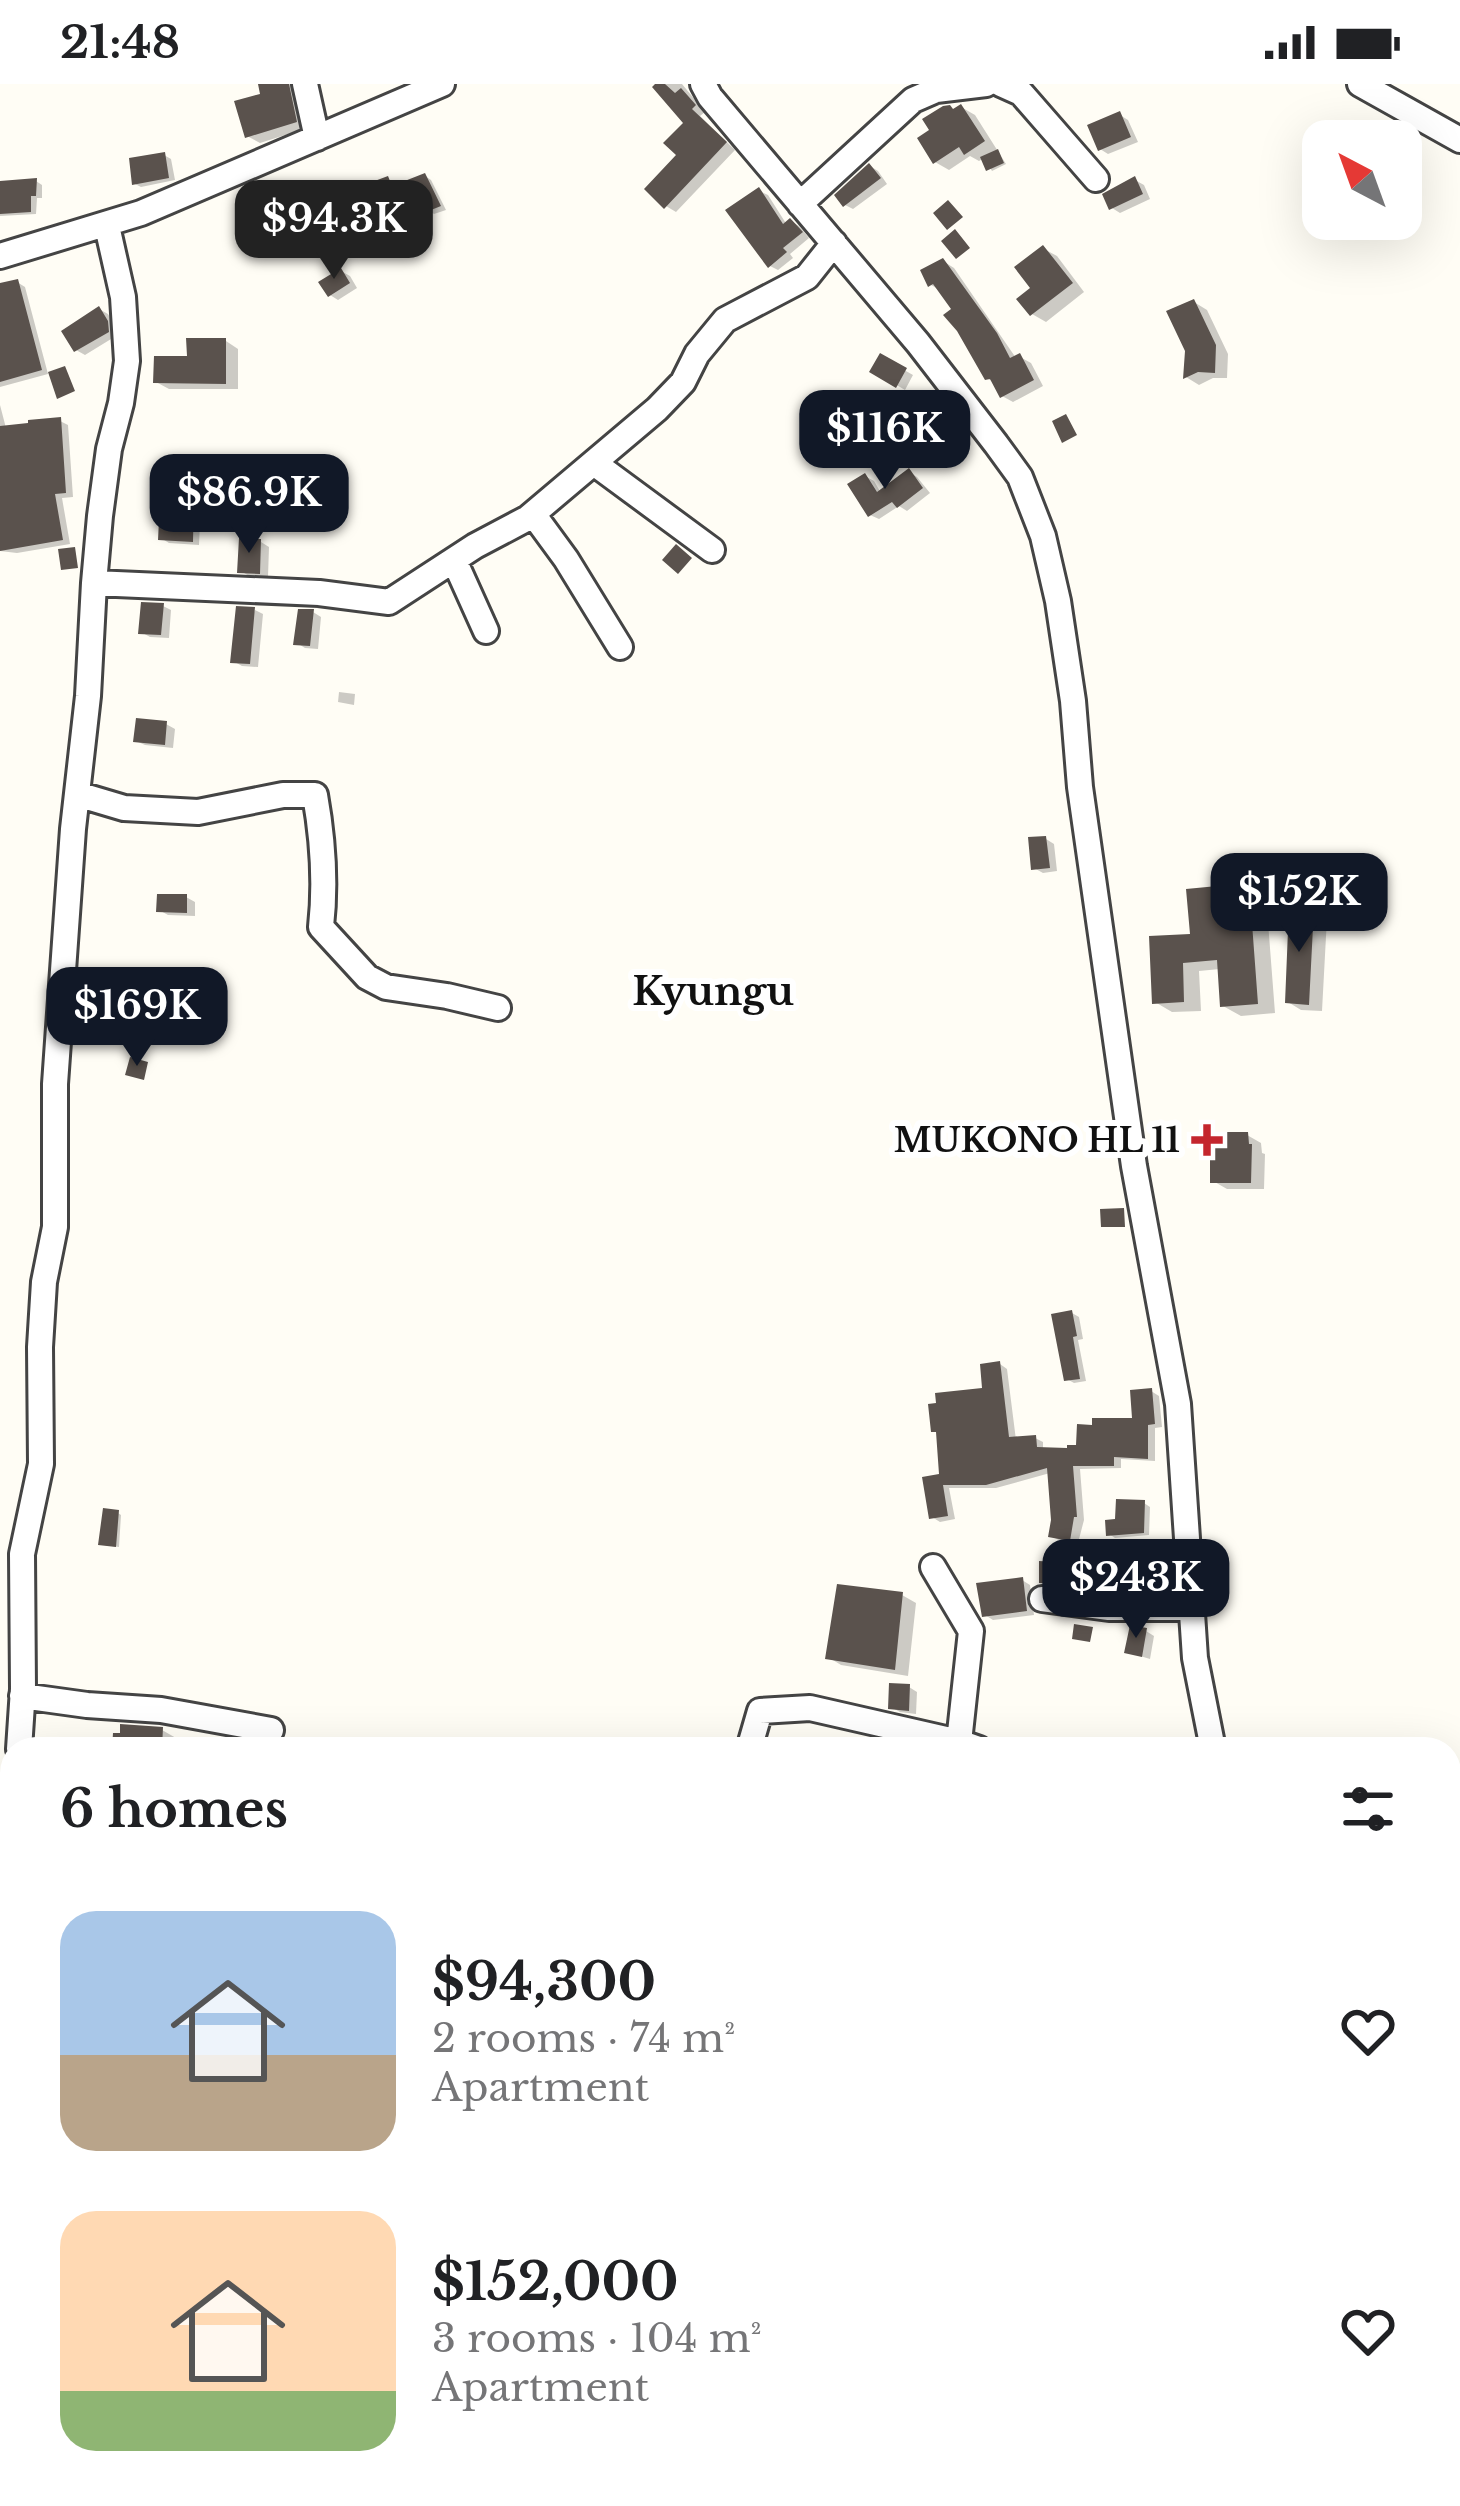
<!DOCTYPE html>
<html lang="en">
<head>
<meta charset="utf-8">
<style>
  :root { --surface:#fff; --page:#f2f2f2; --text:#202124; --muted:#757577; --accent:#111827 }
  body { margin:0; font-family:"Libre Baskerville",serif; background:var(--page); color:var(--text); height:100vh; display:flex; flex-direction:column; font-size:45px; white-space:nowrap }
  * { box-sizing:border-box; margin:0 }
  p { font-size:39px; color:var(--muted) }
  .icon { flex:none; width:66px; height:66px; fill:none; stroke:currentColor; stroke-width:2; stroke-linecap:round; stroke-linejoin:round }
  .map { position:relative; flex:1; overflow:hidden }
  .side { position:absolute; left:0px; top:1653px; width:1461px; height:771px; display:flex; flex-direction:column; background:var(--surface); border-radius:36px 36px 0 0; box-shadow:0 12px 48px #0002 }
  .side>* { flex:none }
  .needle { width:78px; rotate:319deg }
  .tools { position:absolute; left:1302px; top:36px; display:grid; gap:24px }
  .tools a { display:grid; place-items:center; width:120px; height:120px; border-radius:24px; background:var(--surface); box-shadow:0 12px 48px #0002; font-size:60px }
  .price { position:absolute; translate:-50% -102px; padding:0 27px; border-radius:24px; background:var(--accent); color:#fff; font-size:39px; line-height:78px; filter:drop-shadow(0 3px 6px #0008) }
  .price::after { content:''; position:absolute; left:50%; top:72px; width:36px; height:27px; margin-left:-18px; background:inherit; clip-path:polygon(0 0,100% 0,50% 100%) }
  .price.selected { background:#222; color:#fff }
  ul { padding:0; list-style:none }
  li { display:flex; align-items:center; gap:36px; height:300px; padding:0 60px }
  li span { display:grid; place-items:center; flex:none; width:336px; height:240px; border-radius:36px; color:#555 }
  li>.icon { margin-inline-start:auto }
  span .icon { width:144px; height:144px; fill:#fffc; stroke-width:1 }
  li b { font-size:51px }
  h2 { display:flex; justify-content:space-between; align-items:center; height:144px; padding:0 60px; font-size:51px }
  .status { display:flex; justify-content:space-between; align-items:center; height:84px; padding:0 60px; background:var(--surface); direction:ltr }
  .status svg { height:33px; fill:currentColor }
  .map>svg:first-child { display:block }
  .shadow { fill:#0003 }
  .building { fill:#5a524d }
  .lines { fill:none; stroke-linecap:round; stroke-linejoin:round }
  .street-casing { stroke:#444; stroke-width:30 }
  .street { stroke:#fff; stroke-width:24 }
  .poi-dot { fill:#c4262e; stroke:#fff; stroke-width:4.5 }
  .labels { text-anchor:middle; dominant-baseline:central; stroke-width:12; stroke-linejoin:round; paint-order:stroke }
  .poi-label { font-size:33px; font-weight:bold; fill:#111; stroke:#fff; text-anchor:end }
  .quarter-label { font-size:39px; font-weight:bold; fill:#111; stroke:#fff }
</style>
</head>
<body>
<div class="status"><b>21:48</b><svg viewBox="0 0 49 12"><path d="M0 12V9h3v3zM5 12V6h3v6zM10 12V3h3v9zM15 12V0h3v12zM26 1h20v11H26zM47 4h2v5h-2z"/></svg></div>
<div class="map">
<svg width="1460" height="2422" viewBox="0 0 1460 2422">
  <rect width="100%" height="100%" fill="#fffdf5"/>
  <path class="shadow" d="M261 0H302L307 44 260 59 247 52 263 12Z
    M657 0H682L705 28 700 32 735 66 676 128 666 122 687 39Z
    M961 23 975 31 1006 80 992 87 984 74 979 77 970 72 949 86 935 78 954 27Z
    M1120 31 1128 36 1138 58 1108 70 1100 65Z
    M164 71 171 75 175 96 141 103 135 100Z
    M870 82 878 87 887 100 853 125 845 121Z
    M425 92 431 96 446 126 434 130 428 126 424 116 384 132 377 128 388 95 396 103Z
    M1135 96 1144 101 1150 115 1120 129 1112 124Z
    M36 97 42 101V114H37L36 130 0 132V100Z
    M759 107 768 111 787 141 791 137 799 142 809 154 790 170 793 174 778 186 770 182Z
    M1044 165 1057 172 1084 208 1046 238 1032 230 1034 205Z
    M943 177 954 184 1016 274 1020 273 1031 279 1043 302 1013 318 1002 312 995 299 987 294 955 226 942 207 931 201Z
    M341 187 350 192 357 204 338 216 330 211Z
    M17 198 25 203 48 290 0 303V202Z
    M1194 218 1207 226 1228 270 1227 294H1213L1199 301 1186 293Z
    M99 225 108 230 116 244V252L85 271 76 266Z
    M226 257 238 265V305H169L156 298 190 275Z
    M881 273 913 291 905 306 873 287Z
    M0 321 6 344 60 337 68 341 73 413 62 414 70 460 17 469 0 467Z
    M909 388 917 393 930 409 907 427 899 422 879 435 870 431 865 392 874 397 881 409Z
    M193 412 201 417 199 461 169 459 161 454Z
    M261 458 269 463 268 493 249 492 241 487Z
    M163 522 171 526 169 554 150 553 141 548Z
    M255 526 263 530 258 583 242 582 233 577Z
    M313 528 321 533 318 565 305 564 297 559Z
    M339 608 355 610 354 621 338 618Z
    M166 640 175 645 173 664 145 661 136 657Z
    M1046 755 1054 760 1057 787 1043 789 1034 784Z
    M1248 802 1266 812 1275 929 1241 932 1223 922 1220 885 1199 887 1201 927 1172 928 1155 918 1193 853Z
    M186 813 195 818V832L168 831 159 826Z
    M1313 826 1327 834 1322 927 1301 926 1288 918Z
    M1247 1051 1261 1059 1262 1069 1265 1070 1264 1105H1227L1213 1097Z
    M1072 1229 1079 1233 1083 1255 1078 1256 1086 1297 1074 1299 1067 1295Z
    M1000 1280 1007 1285 1016 1356 1035 1354 1043 1358V1366L1070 1367 1136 1337 1151 1307 1159 1312 1162 1343 1155 1344V1377L1121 1375V1384L1080 1385 1084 1436 1078 1459 1059 1456 1051 1452 1054 1436 1050 1389 996 1404H949L955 1435 940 1438 932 1433 942 1393Z
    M1144 1419 1150 1423 1149 1451 1115 1454 1109 1450Z
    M118 1429 121 1431 119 1463 104 1461Z
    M1022 1496 1030 1501 1034 1531 993 1536 985 1531Z
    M902 1511 916 1519 908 1592 841 1581 828 1573Z
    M1146 1547 1154 1552 1150 1575 1127 1568Z
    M909 1603 917 1608 916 1630 900 1628 891 1623Z
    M162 1646 176 1654V1665H115Z
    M1172 1654 1180 1659 1181 1665H1145L1144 1657Z
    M287 1656 302 1657 305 1659V1665H271L283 1661Z"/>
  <path class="building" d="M258 0H289L297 38 245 54 234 17 260 10Z
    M655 0H665L675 9 681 4 696 21 692 25 727 58 664 125 644 105 676 71 663 59 683 39 652 3Z
    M961 20 985 57 964 71 959 63 933 80 917 54 929 46 922 35 943 22 950 21 953 25Z
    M1120 27 1131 53 1098 67 1087 41Z
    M998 65 1004 79 986 87 980 73Z
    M165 68 169 94 132 101 129 74Z
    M869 79 881 94 843 123 834 111Z
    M425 89 441 122 426 128 419 112 375 130 364 101 388 92 392 102Z
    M1135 92 1143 110 1109 126 1102 110Z
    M37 94 36 112H31V128L0 130V97Z
    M759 103 783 140 790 134 803 148 783 164 787 168 768 184 725 126Z
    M948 116 963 133 947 146 933 129Z
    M955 145 970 164 956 175 941 157Z
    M1043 161 1073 199 1030 232 1016 215 1030 204 1014 183Z
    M943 174 997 249 1010 274 1020 269 1034 296 1000 314 990 295 985 296 957 247 943 231 951 225 933 200 928 203 920 186Z
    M341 184 350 199 328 213 318 198Z
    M18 195 42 286 0 298V199Z
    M1194 215 1216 261 1215 289 1198 288 1183 295 1185 267 1166 227Z
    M99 222 108 237 109 248 74 268 61 247Z
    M186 254H226V300L153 299 154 272H187Z
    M880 269 907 284 896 304 869 288Z
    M65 282 75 307 57 315 48 288Z
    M1066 330 1077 351 1062 359 1052 337Z
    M61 333 66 409 55 410 63 456 0 467V342L28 339V336Z
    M830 347 837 368 820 373 813 352Z
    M909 384 923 404 897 424 892 418 868 433 847 400 865 389 877 408Z
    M161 409H194L193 458 158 456 159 436 153 434V419L161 420Z
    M239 454 261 455 260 490 237 489Z
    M676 460 692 474 678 490 662 476Z
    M75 463 78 484 61 486 58 465Z
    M141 518 164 519 161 551 138 550Z
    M236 522 255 523 250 580 230 579Z
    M298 525H314L310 562 293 561Z
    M136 634 167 637 165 661 133 658Z
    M1046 752 1050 784 1031 786 1028 753Z
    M1249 799 1258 920 1220 923 1217 876 1183 879 1184 918 1152 920 1149 852 1190 850 1186 805Z
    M157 810H187V829L156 828Z
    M1289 822 1314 823 1309 921 1285 919Z
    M130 973 148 978 144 996 125 991Z
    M1210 1048H1248L1249 1060H1252L1251 1099H1210Z
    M1124 1124 1125 1143H1101L1100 1125Z
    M1072 1226 1077 1252 1073 1253 1080 1295 1064 1297 1051 1230Z
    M1000 1277 1009 1353 1036 1351 1037 1363 1067 1364V1361H1076L1077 1340 1092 1341V1334H1132L1130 1306 1152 1304 1155 1340 1148 1341V1375L1114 1373V1382H1073L1077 1433H1074L1070 1457 1048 1453 1051 1436 1047 1384 986 1401H943L948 1432 929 1435 922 1393 939 1390 936 1348H931L928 1320 936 1319 935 1309 982 1304 980 1280Z
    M1116 1415 1145 1416 1144 1449 1106 1452 1105 1436 1115 1435Z
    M103 1424 119 1426 116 1463 98 1461Z
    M1039 1477 1057 1478V1500L1039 1499Z
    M1023 1493 1027 1527 982 1533 976 1499Z
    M837 1500 903 1508 895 1586 825 1575Z
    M1074 1540 1093 1543 1090 1558 1072 1555Z
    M1130 1541 1147 1544 1142 1573 1124 1569Z
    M889 1599 910 1600 909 1627 888 1625Z
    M120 1640 163 1643 162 1665H112L113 1649H120Z"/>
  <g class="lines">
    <defs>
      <path id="street" d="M305 0 317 54
        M703 0 710 13 918 259 996 360 1020 393 1043 452 1058 517 1073 617 1080 703 1134 1082 1178 1320 1195 1574 1213 1665
        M1001 0 1021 9 1096 95
        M1360 0 1460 56
        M800 120 913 16 936 6 986 0
        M0 172 141 129 442 0
        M594 379 712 466
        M533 430 566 475 620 563
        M454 476 486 547
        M94 499 319 509 389 518 475 462 528 434 657 325 683 298 697 270 725 236 807 193 834 159
        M77 710 124 724 198 728 283 711H315C323 756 326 798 321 843L367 893 386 903 447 912 498 924
        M933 1483 971 1547 959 1658 979 1665
        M1042 1515 1109 1524H1191
        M22 1612 87 1621 161 1626 271 1646
        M19 1665 23 1605 22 1470 41 1380 40 1263 44 1198 55 1143V1000L73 745 88 612 94 499 100 432 109 365 121 319 127 277 123 213 107 142
        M749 1665 760 1627 810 1624 959 1658
        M0 1897 12 1770
        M1312 2412 1314 2422"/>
    </defs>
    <use href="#street" class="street-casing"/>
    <use href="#street" class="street"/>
  </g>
  <path class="poi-dot" d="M1201 1038h12v12h12v12h-12v12h-12v-12h-12v-12h12z"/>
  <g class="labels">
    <g class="poi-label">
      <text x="1180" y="1056">MUKONO HL 11</text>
    </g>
    <g class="quarter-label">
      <text x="713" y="907">Kyungu</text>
    </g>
  </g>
</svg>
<div class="tools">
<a><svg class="needle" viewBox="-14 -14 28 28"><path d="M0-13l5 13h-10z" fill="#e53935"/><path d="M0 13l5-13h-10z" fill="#757577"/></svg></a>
</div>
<b class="price selected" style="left:334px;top:198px">$94.3K</b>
<b class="price" style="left:885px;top:408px">$116K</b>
<b class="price" style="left:249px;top:472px">$86.9K</b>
<b class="price" style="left:1299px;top:871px">$152K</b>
<b class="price" style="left:137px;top:985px">$169K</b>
<b class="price" style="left:1136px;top:1557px">$243K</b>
<section class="side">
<h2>6 homes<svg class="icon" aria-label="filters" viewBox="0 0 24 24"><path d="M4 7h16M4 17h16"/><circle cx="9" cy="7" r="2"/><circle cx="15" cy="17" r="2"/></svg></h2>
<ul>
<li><span style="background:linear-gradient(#a9c7e8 60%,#b9a48a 0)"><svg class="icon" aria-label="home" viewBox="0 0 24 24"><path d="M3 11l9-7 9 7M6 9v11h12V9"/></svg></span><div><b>$94,300</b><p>2 rooms · 74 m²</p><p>Apartment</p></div><svg class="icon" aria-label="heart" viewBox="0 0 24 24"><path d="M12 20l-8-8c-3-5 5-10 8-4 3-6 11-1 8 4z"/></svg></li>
<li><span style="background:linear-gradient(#ffd9b3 75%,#8fb573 0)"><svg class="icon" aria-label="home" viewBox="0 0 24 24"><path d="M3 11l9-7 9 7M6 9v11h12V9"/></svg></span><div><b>$152,000</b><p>3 rooms · 104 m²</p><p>Apartment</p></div><svg class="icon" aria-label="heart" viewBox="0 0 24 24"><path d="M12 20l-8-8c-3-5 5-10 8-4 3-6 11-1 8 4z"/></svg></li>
</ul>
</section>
</div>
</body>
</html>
